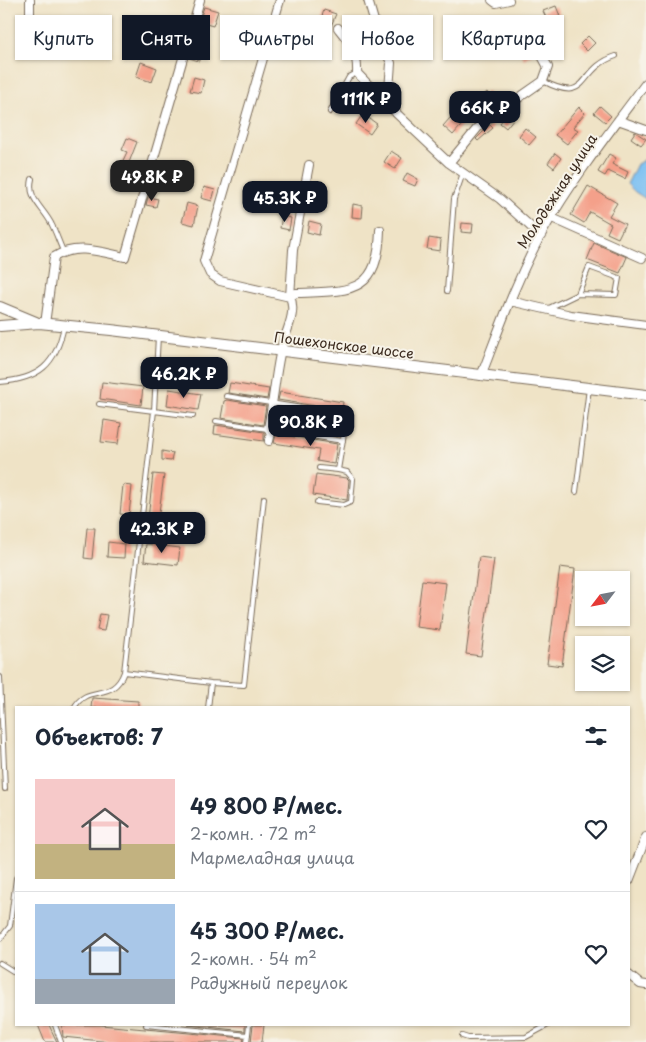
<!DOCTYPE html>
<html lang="ru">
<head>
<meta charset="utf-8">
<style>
  :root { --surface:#fff; --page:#f2f2f3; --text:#1f2937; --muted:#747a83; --line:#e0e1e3; --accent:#111827 }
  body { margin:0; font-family:"Playpen Sans",sans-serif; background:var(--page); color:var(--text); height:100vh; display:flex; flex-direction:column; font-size:19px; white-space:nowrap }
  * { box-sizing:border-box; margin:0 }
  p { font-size:16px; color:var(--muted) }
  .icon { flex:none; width:28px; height:28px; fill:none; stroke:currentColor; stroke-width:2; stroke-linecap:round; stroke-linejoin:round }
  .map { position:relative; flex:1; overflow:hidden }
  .sheet { position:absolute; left:15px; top:706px; width:615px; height:320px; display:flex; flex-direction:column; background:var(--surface); border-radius:0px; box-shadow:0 1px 4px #0004 }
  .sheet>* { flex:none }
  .banner { position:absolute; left:15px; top:15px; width:616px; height:45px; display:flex; gap:10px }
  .needle { width:32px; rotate:238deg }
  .buttons { position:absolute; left:575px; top:571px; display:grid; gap:10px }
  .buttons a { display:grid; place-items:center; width:55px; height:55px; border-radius:0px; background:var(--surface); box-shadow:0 1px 4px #0004; font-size:25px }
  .price { position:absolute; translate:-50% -42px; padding:0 11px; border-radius:10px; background:var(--accent); color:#fff; font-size:16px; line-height:32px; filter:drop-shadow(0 1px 2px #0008) }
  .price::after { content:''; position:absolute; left:50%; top:30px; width:15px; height:11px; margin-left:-8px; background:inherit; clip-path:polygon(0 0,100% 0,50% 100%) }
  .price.selected { background:#222; color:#fff }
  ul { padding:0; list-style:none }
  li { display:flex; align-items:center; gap:15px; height:125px; padding:0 20px }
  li+li { border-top:1px solid var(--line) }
  li span { display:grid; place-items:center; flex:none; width:140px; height:100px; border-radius:0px; color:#555 }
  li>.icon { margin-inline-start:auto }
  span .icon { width:60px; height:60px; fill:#fffc; stroke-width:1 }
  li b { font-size:21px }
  h2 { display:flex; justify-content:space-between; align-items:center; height:60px; padding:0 20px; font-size:21px }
  .tag { padding:0 18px; border-radius:0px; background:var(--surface); box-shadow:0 1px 4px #0004; font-size:18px; line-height:45px }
  .tag.selected { background:var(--accent); color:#fff }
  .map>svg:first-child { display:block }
  .water { fill:#7bc0f2; stroke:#5b7588 }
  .building { fill:#f4a08a }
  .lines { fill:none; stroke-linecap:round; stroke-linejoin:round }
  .service-casing { stroke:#7a6b59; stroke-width:6 }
  .minor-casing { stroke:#7a6b59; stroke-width:10 }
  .tertiary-casing { stroke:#7a6b59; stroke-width:12 }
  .service { stroke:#fff; stroke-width:4 }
  .minor { stroke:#fff; stroke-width:8 }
  .tertiary { stroke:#fff; stroke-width:10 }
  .labels { text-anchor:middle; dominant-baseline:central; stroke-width:4; stroke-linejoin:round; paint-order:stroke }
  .street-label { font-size:14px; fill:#3b2a1e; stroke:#f7f3e8 }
</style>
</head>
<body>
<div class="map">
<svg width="646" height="1042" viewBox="0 0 646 1042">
  <rect width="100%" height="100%" fill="#f7f3e8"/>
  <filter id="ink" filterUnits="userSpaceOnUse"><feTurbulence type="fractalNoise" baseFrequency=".02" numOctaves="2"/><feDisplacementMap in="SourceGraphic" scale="10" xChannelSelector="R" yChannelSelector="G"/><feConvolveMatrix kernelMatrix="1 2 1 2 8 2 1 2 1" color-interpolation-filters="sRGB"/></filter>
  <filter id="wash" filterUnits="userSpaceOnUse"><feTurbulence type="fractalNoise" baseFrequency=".0096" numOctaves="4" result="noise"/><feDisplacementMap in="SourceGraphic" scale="20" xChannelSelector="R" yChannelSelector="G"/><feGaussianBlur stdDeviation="1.12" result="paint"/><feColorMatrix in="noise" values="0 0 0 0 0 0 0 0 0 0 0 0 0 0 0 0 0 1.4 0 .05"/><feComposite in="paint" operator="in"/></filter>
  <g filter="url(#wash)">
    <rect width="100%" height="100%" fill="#efe3c6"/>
    <path class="water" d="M646 159V199L635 192 627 184 637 164Z"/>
    <g id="blocks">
      <path class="building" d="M556 6 560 16 548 22 543 11Z
        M204 7 218 11 213 26 199 22Z
        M324 10 336 14 331 26 320 22Z
        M169 19 180 23 177 31 166 26Z
        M42 32 49 33 48 43H41Z
        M588 36 595 43 587 51 580 44Z
        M193 44 203 46 199 61 189 58Z
        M527 47 532 54 524 59 519 51Z
        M141 62 157 68 152 82 136 77Z
        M194 77 204 80 201 93 190 91Z
        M487 92 495 101 487 108 479 99Z
        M600 106 611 116 605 122 594 113Z
        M579 107 585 113 573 127 578 130 567 144 555 135Z
        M457 110 467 119 453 135 443 126Z
        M363 114 377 124 370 134 356 124Z
        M507 114 514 118 506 128 500 123Z
        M490 125 493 128 478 141 476 139Z
        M525 128 536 137 529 145 519 136Z
        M635 132 646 139 641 145 631 138Z
        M127 138 137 142 128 165 132 167 127 178 117 173 127 152 122 150Z
        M391 151 402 158 395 169 384 162Z
        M555 153 561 158 554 168 548 163Z
        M609 154 616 158 612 164 628 172 625 179 608 171 605 176 598 172Z
        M407 173 418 179 415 186 403 181Z
        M588 186 617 203 609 216 625 224 618 238 607 233 611 224 590 212 584 223 571 215Z
        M204 187 215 190 212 201 201 198Z
        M148 197 158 199 156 207 146 205Z
        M187 203 198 206 194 225 182 222Z
        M353 204 363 206 362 218 352 217Z
        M282 216 291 218 289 230 280 228Z
        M309 221 321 224 319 235 307 232Z
        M462 223 473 224 472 233 461 232Z
        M429 238 441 240 440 251 427 249Z
        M594 243 627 257 620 273 587 260Z
        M102 382 143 387 141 405 100 399Z
        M230 383 269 389 267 399 228 393Z
        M169 389 201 394 198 410 167 405Z
        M280 392 343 402 342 410 278 400Z
        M227 400 266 406 263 425 221 418 224 401Z
        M277 408 340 418 339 436 274 426Z
        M104 420 121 423 118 444 101 442Z
        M215 425 264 432V441L214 434Z
        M276 434 337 444 334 464 317 461 319 450 274 443Z
        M162 451 173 453 171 461 162 460Z
        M153 474 164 475 158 520 148 519Z
        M316 474 347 478 349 480 347 500 313 495Z
        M123 485 132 486 129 515 120 514Z
        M87 528H95L92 559 84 558Z
        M108 542 125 544 124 558 107 557Z
        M146 544 180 548 178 565 144 561Z
        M479 557 494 559 481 656 466 654Z
        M560 567 575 569 562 666 547 664Z
        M422 580 446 583 440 630 416 627Z
        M100 614 107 615 104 631 97 630Z
        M92 698 138 701V708H91Z
        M38 1025H49L57 1042H45Z
        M62 1025H101L244 1038 243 1042H111L63 1037Z
        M188 1025H245V1031Z
        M253 1025H264L262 1042H251Z"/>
    </g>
  </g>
  <g filter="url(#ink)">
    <use href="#blocks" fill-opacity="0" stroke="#7a6b59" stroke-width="1"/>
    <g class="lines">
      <defs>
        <path id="service" d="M543 81C591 106 576 69 616 56
          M330 112 349 77 357 73
          M32 179C27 199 44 208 52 225 56 233 59 242 63 251
          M447 291 454 199 463 173
          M547 309 578 294 589 267 619 278 616 295 578 294
          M158 336 154 411 124 672 211 683 244 685 264 498
          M0 382C39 379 56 365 64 326
          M226 396 347 415 338 470 347 472 353 479 351 502 344 505 317 502
          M99 404 193 416
          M216 421 343 441
          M319 468 338 470
          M576 492 589 388
          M0 677 5 789
          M74 708C87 683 113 703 124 672
          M208 708 211 683
          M0 939 10 926 16 878
          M0 963 16 973
          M55 1025 61 1042
          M146 1025 248 1035
          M462 1036 468 1038 526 1037 548 1025
          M247 1042 249 1025"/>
        <path id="minor" d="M280 0 204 261 210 274 220 281 290 297
          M368 0 377 31 391 63 389 90 396 113 449 163 500 199 541 236
          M492 0 496 3 509 0
          M30 28V0
          M338 28C350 43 358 52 357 73L394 111
          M618 120 646 130
          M449 163 480 125 543 81 548 67 531 36
          M552 218 642 258
          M290 297 296 293C350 291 378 295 380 230
          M510 301 571 315 646 325
          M45 324 54 257C76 243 101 252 125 257L200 0
          M481 376C500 327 517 278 542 233 572 180 610 131 646 83
          M269 441 271 433 268 428C273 403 275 378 280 354 283 336 298 314 290 297L293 250 309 165
          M629 881 646 837
          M629 975 640 984 646 985"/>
        <path id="tertiary" d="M0 307 36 322
          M0 326 39 323 111 330 646 395"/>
      </defs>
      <use href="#service" class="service-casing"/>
      <use href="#minor" class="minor-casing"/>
      <use href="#tertiary" class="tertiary-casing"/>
      <use href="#service" class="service"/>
      <use href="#minor" class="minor"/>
      <use href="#tertiary" class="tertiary"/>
    </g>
  </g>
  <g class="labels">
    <g class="street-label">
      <text transform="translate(557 191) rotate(-57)">Молодежная улица</text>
      <text transform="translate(344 345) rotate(7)">Пошехонское шоссе</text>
    </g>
  </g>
</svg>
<div class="buttons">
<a><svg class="needle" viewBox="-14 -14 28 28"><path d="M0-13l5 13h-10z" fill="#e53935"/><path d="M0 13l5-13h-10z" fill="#747a83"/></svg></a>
<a><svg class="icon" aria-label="layers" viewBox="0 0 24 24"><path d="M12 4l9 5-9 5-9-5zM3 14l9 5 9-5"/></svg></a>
</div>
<b class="price" style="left:366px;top:124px">111K ₽</b>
<b class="price" style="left:485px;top:133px">66K ₽</b>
<b class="price selected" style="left:152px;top:202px">49.8K ₽</b>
<b class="price" style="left:285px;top:223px">45.3K ₽</b>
<b class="price" style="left:184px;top:399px">46.2K ₽</b>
<b class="price" style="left:311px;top:447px">90.8K ₽</b>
<b class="price" style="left:162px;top:554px">42.3K ₽</b>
<div class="banner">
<a class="tag">Купить</a>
<a class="tag selected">Снять</a>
<a class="tag">Фильтры</a>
<a class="tag">Новое</a>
<a class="tag">Квартира</a>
</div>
<section class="sheet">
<h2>Объектов: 7<svg class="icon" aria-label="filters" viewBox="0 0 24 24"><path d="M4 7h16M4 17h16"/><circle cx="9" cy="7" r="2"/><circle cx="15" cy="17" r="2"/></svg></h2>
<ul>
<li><span style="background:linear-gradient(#f6c9c9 65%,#c2b280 0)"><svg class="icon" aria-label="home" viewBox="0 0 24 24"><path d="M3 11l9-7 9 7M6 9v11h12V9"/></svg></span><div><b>49 800 ₽/мес.</b><p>2-комн. · 72 m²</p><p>Мармеладная улица</p></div><svg class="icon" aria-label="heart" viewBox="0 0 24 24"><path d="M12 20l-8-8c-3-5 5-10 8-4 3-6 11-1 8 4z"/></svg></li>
<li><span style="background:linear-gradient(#a9c7e8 75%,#9aa5b1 0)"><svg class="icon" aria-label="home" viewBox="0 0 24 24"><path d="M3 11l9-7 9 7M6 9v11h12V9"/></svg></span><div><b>45 300 ₽/мес.</b><p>2-комн. · 54 m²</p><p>Радужный переулок</p></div><svg class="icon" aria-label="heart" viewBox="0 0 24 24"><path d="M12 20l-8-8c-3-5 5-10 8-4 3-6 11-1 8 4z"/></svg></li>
</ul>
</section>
</div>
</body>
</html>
